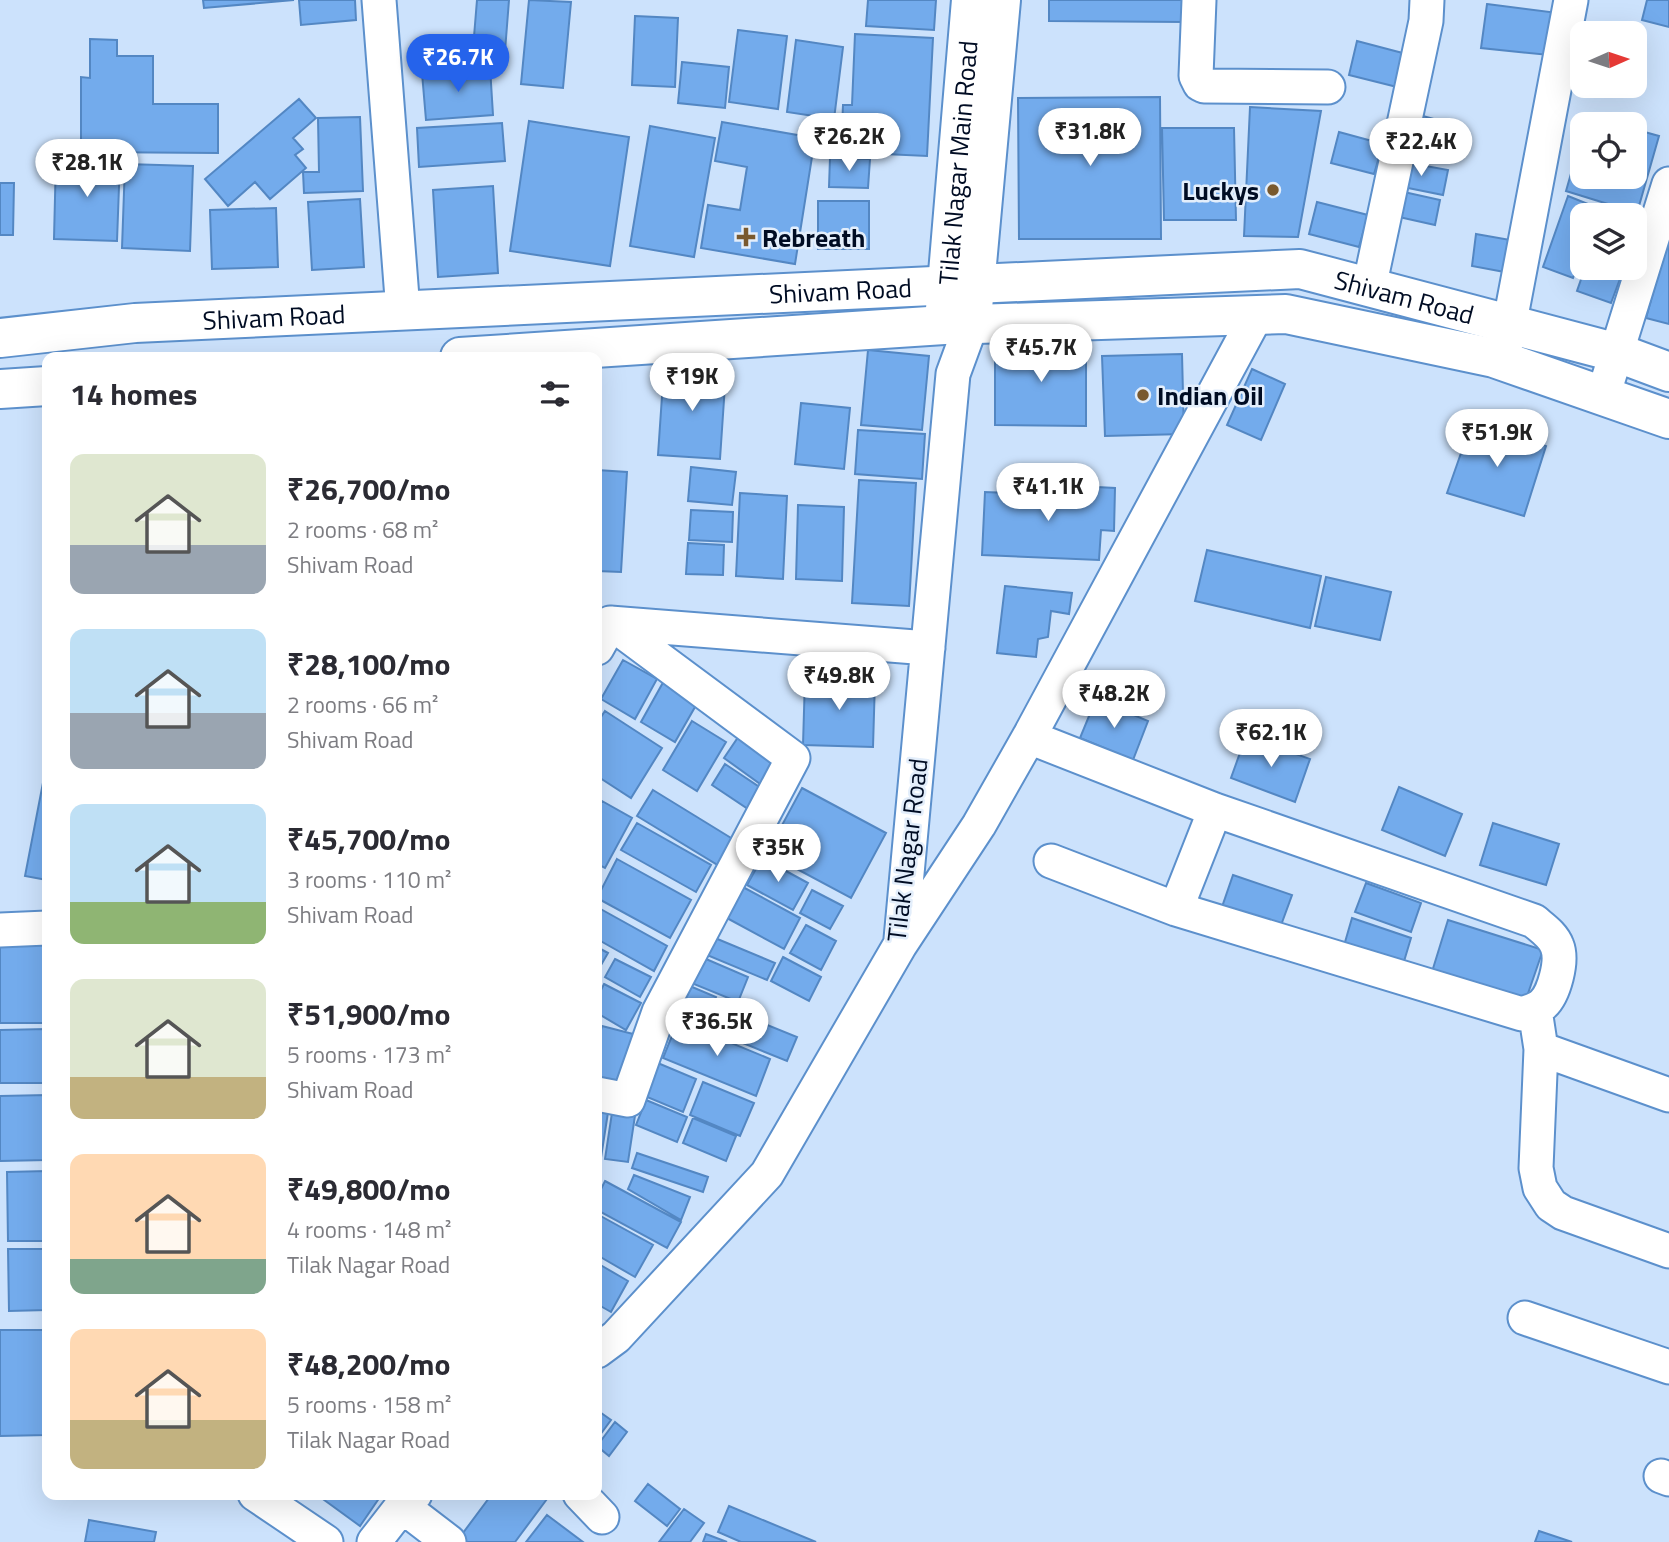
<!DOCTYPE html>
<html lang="en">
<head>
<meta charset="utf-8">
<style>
  :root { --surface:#fff; --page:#f2f2f3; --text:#2b2b33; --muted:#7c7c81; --accent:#2563eb }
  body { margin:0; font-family:"Titillium Web",sans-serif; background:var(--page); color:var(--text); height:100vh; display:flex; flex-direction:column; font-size:26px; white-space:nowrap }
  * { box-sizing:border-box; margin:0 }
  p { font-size:23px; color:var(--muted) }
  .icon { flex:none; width:38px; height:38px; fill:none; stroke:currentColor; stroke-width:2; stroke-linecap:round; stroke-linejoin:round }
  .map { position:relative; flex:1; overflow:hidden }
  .details { position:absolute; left:42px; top:352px; width:560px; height:1148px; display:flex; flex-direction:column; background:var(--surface); border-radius:14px; box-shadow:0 7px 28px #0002 }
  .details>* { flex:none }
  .needle { width:46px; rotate:87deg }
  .fabs { position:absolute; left:1570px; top:21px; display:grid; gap:14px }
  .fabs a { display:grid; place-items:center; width:77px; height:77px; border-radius:14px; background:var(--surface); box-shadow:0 7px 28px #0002; font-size:35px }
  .price { position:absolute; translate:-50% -60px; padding:0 16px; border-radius:24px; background:#fff; color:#222; font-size:23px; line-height:46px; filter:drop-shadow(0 2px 4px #0008) }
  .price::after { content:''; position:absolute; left:50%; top:42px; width:21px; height:16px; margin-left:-10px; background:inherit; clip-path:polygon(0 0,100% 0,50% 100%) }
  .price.selected { background:var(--accent); color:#fff }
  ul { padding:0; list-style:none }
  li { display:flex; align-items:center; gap:21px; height:175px; padding:0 28px }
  li span { display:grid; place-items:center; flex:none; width:196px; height:140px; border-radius:14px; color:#555 }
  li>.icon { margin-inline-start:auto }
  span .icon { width:84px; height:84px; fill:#fffc; stroke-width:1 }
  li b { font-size:30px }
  h2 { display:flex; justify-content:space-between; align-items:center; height:84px; padding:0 28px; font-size:30px }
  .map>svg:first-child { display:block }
  .building { fill:#73abec; stroke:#5387c3; stroke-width:2 }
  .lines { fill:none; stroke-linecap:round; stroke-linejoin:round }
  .minor-casing { stroke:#5c90cc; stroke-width:37 }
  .major-casing { stroke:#5c90cc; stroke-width:42 }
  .minor { stroke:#fff; stroke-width:33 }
  .major { stroke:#fff; stroke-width:38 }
  .poi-dot { fill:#79592e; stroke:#e3eefb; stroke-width:2.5 }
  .labels { text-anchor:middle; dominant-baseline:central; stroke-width:5; stroke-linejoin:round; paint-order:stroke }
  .street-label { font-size:26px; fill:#000c23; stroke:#e3eefb }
  .poi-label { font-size:26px; font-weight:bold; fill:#000c23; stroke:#e3eefb; text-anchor:start }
</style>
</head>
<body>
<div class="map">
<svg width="1669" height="1542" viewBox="0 0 1669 1542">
  <rect width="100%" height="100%" fill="#cce2fc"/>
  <path class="building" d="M203 0H294L204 8Z
    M299 0H355L356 20 301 25Z
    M477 0H509L504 64 472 61Z
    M529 0 571 2 563 88 521 84Z
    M868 0H936L934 30 866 26Z
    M1049 0H1184V22L1049 21Z
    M1647 0H1669V27L1642 20Z
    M1487 4 1558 13 1549 55 1481 48Z
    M635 16 678 18 675 87 632 85Z
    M738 30 787 36 778 109 729 102Z
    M855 34 933 38 927 156 841 152 843 105H852Z
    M90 39 117 40V56H153V104H218V153L81 152V77L90 78Z
    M796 40 843 47 834 119 787 112Z
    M1357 41 1414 56 1405 89 1349 75Z
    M682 62 729 67 725 108 678 103Z
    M490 67 493 115 426 120 422 73Z
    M1160 97 1161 239H1019L1018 98Z
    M299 99 316 118 293 138 303 149 295 155 306 168 270 199 255 182 228 206 205 179Z
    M1250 107 1321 111 1298 237 1244 236Z
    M1412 113 1459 126 1452 151 1405 138Z
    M1588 115 1618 124H1585Z
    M360 117 363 191 304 193 303 172H319L318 118Z
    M529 121 629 137 610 266 510 251Z
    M722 122 815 138 795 264 701 248 708 205 740 210 747 167 715 161Z
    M502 123 505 161 419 167 417 128Z
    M650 126 715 138 694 257 630 246Z
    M1162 128H1234L1236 220H1164Z
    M1634 129 1659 136 1637 213 1566 191 1582 135V177H1634Z
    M1339 132 1383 144 1374 174 1331 163Z
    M56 157 120 159 117 241 54 239Z
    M830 158 870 159 868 188 829 187Z
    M1398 161 1448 170 1443 195 1393 185Z
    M125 164 193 166 190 251 122 248Z
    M0 183H14L13 235H0Z
    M493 186 498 273 438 277 433 190Z
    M1395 190 1440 200 1435 225 1390 215Z
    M1568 196 1598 208 1595 215H1582V253L1573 278 1543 267Z
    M360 199 364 267 312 270 308 202Z
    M818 201H869V249H818Z
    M1317 202 1368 215 1359 247 1309 234Z
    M276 208 278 267 212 269 210 210Z
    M1607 208 1627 215H1605Z
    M1634 218 1642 221 1634 240Z
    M1476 234 1516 241 1510 273 1472 266Z
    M1669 236V324L1646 318Z
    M1585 268H1624L1611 303 1577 291Z
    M995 343 1086 344V426L995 425Z
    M868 350 929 356 922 430 861 425Z
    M1182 354 1184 434 1105 436 1102 356Z
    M664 367 726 370 720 459 658 455Z
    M1252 369 1285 384 1261 440 1227 425Z
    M801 403 850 408 844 469 795 464Z
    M1473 419 1546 446 1524 516 1447 493Z
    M858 430 925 434 922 479 855 474Z
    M691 467 736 472 732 505 688 501Z
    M597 470 627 472 621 572 597 571Z
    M859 480 916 483 909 606 852 603Z
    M1057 485 1115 488 1114 531 1101 530 1099 560 982 555 985 492 1057 495Z
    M740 493 787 496 783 579 736 576Z
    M798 505 844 507 842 581 796 579Z
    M691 510 733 512 732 542 689 540Z
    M688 543 724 545 723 575 686 574Z
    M1207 550 1321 576 1310 628 1195 601Z
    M1326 577 1391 592 1380 640 1315 626Z
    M1005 586 1072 593 1069 614 1051 611 1048 637 1038 639 1036 657 997 653Z
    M623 660 657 679 635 719 601 699Z
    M805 678 875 680 873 747 803 745Z
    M665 679 699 700 675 742 641 722Z
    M1096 699 1148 721 1133 760 1080 738Z
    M605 711 662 748 631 798 597 776V723Z
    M692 721 726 742 697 791 663 770Z
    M743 730 782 758 763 786 724 758Z
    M1246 736 1310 759 1295 802 1231 778Z
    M47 762V880L25 876Z
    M725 764 767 792 754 813 712 785Z
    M1399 787 1462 814 1445 856 1382 830Z
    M802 788 886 833 851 898 767 853Z
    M653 790 736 841 721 867 637 816Z
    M602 801 632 818 605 868 597 864V810Z
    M637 823 711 865 696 892 621 850Z
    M1493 823 1559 844 1546 885 1480 865Z
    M762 858 808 883 793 910 747 885Z
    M617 859 691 900 670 938 597 898Z
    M1233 875 1292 895 1280 928 1222 907Z
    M1366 883 1421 903 1411 932 1355 912Z
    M741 886 800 918 784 949 725 917Z
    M812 890 843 906 830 929 800 913Z
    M597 907 667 946 654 971 597 939Z
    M1352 918 1411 938 1402 968 1343 949Z
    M1448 920 1543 950 1524 1005 1431 975Z
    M806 925 836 941 821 970 790 953Z
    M715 938 775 963 767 980 707 955Z
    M47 944V1023H0V945Z
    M597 947 608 953 597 972Z
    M699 956 748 977 738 1002 689 982Z
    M783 957 821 977 809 1001 771 981Z
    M615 959 651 977 640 997 605 977Z
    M604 984 641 1003 626 1030 597 1013V998Z
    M685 984 716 997 704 1027 673 1014Z
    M720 1006 797 1037 787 1061 711 1030Z
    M678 1021 770 1059 756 1096 663 1058Z
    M602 1026 637 1035 623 1088 597 1081V1046Z
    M47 1029V1083H0V1030Z
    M653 1061 696 1079 683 1112 640 1094Z
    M703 1082 754 1103 740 1136 690 1115Z
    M47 1095V1160L0 1161V1096Z
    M646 1100 687 1117 677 1142 636 1125Z
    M597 1104 609 1106 600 1164H597Z
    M613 1106 636 1109 628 1162 605 1159Z
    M693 1118 736 1136 726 1161 683 1143Z
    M637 1153 708 1177 703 1192 632 1168Z
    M47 1171V1241H8L7 1172Z
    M634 1175 690 1197 681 1220 628 1189Z
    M605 1181 681 1222 667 1248 597 1210V1197Z
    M597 1214 653 1245 635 1277 597 1255Z
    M8 1249H47V1310L9 1311Z
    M597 1263 628 1281 611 1312 597 1304Z
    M0 1330H47V1435L0 1436Z
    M597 1410 611 1420 597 1439Z
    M615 1422 627 1432 609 1456 597 1446Z
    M648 1484 680 1509 667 1526 635 1501Z
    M316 1494H382L360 1526Z
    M492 1494H541L547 1499 515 1542H467L460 1537Z
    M729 1506 816 1542H741L718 1532Z
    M684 1509 704 1523 690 1542H659Z
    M547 1515 583 1542H526Z
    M89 1520 156 1532 154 1542H85Z
    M1539 1531 1572 1542H1535Z
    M706 1534 727 1542H703Z"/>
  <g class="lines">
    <defs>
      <path id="minor" d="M379 0 403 311
        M1199 0 1196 76 1200 84 1204 86 1328 87
        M1369 288 1426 21 1427 0
        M1505 348 1571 0
        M1603 396 1669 184
        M610 623 928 648
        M597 648 611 623 793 758 659 1012 628 1100 597 1094
        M1029 737 1215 810 1534 921C1542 928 1553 935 1557 946 1563 961 1554 994 1543 1004 1537 1010 1529 1011 1522 1014L1176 909 1051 861
        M1176 909 1215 810
        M0 930 47 928
        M901 939 953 374 971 325
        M1535 1010 1541 1049 1536 1168 1540 1188 1551 1205 1563 1213 1669 1251
        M1541 1049 1669 1095
        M1525 1318 1669 1367
        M597 1351 616 1337 767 1174 900 945 979 825 1029 737 1256 316
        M1661 1476 1669 1479
        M255 1494 326 1542
        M580 1494 602 1517
        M402 1506 449 1542
        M374 1542 402 1506 415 1494"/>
      <g id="major">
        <path d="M973 308 1001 0"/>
        <path id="s1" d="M945 309 971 0"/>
        <path id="s2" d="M0 338 135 323 1300 269 1618 353 1669 372"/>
        <path d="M460 357 944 325 1286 314 1494 358 1669 419"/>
        <path d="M0 389 47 386"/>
      </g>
    </defs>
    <use href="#minor" class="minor-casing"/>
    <use href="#major" class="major-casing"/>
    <use href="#minor" class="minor"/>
    <use href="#major" class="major"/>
  </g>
  <g class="poi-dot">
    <circle cx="1273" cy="190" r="7"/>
    <path d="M742.5 226.5h7v7h7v7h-7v7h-7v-7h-7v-7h7z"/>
    <circle cx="1143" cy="395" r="7"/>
  </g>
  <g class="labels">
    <g class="street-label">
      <text stroke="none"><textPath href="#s1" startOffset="147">Tilak Nagar Main Road</textPath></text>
      <text stroke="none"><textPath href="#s2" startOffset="842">Shivam Road</textPath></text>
      <text stroke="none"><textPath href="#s2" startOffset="1410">Shivam Road</textPath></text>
      <text stroke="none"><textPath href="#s2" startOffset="275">Shivam Road</textPath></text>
      <text transform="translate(907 850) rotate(-83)">Tilak Nagar Road</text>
    </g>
    <g class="poi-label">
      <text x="1259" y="190" text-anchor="end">Luckys</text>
      <text x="762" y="237">Rebreath</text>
      <text x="1157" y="395">Indian Oil</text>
    </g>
  </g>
</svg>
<div class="fabs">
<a><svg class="needle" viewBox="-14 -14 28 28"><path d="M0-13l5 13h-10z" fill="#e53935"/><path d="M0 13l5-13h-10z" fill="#7c7c81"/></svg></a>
<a><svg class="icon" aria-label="locate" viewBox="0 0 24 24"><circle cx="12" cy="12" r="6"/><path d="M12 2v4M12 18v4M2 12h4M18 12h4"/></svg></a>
<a><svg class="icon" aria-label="layers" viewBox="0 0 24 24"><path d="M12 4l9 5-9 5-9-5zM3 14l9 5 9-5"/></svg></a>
</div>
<b class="price selected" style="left:458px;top:94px">₹26.7K</b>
<b class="price" style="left:1090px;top:168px">₹31.8K</b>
<b class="price" style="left:849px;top:173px">₹26.2K</b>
<b class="price" style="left:1421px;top:178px">₹22.4K</b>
<b class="price" style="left:87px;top:199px">₹28.1K</b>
<b class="price" style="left:1041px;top:384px">₹45.7K</b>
<b class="price" style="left:692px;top:413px">₹19K</b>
<b class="price" style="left:1497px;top:469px">₹51.9K</b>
<b class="price" style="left:1048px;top:523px">₹41.1K</b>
<b class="price" style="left:839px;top:712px">₹49.8K</b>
<b class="price" style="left:1114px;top:730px">₹48.2K</b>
<b class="price" style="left:1271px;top:769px">₹62.1K</b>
<b class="price" style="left:778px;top:884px">₹35K</b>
<b class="price" style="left:717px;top:1058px">₹36.5K</b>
<section class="details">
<h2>14 homes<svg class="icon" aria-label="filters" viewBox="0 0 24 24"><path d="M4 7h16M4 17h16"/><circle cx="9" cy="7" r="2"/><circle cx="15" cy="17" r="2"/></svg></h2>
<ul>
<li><span style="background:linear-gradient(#dfe7d0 65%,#9aa5b1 0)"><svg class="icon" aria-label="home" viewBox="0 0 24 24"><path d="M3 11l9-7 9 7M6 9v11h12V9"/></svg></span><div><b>₹26,700/mo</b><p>2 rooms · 68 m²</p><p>Shivam Road</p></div></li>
<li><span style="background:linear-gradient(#bfe0f5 60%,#9aa5b1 0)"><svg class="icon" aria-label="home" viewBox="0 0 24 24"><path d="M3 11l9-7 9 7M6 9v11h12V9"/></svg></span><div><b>₹28,100/mo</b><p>2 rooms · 66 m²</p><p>Shivam Road</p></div></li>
<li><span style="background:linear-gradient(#bfe0f5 70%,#8fb573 0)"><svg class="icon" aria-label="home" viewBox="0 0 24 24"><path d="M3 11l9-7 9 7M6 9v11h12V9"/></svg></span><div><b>₹45,700/mo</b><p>3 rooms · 110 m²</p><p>Shivam Road</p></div></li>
<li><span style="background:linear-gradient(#dfe7d0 70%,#c2b280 0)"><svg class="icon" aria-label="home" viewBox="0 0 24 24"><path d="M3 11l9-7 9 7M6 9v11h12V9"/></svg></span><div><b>₹51,900/mo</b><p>5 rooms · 173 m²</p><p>Shivam Road</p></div></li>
<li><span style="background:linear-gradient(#ffd9b3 75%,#7fa58c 0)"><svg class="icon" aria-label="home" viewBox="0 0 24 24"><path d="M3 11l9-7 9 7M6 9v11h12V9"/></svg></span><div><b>₹49,800/mo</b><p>4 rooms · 148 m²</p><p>Tilak Nagar Road</p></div></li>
<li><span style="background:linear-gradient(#ffd9b3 65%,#c2b280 0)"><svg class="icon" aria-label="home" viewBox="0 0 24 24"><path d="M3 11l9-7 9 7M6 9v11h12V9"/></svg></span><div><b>₹48,200/mo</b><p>5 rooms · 158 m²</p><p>Tilak Nagar Road</p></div></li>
</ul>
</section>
</div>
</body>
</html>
